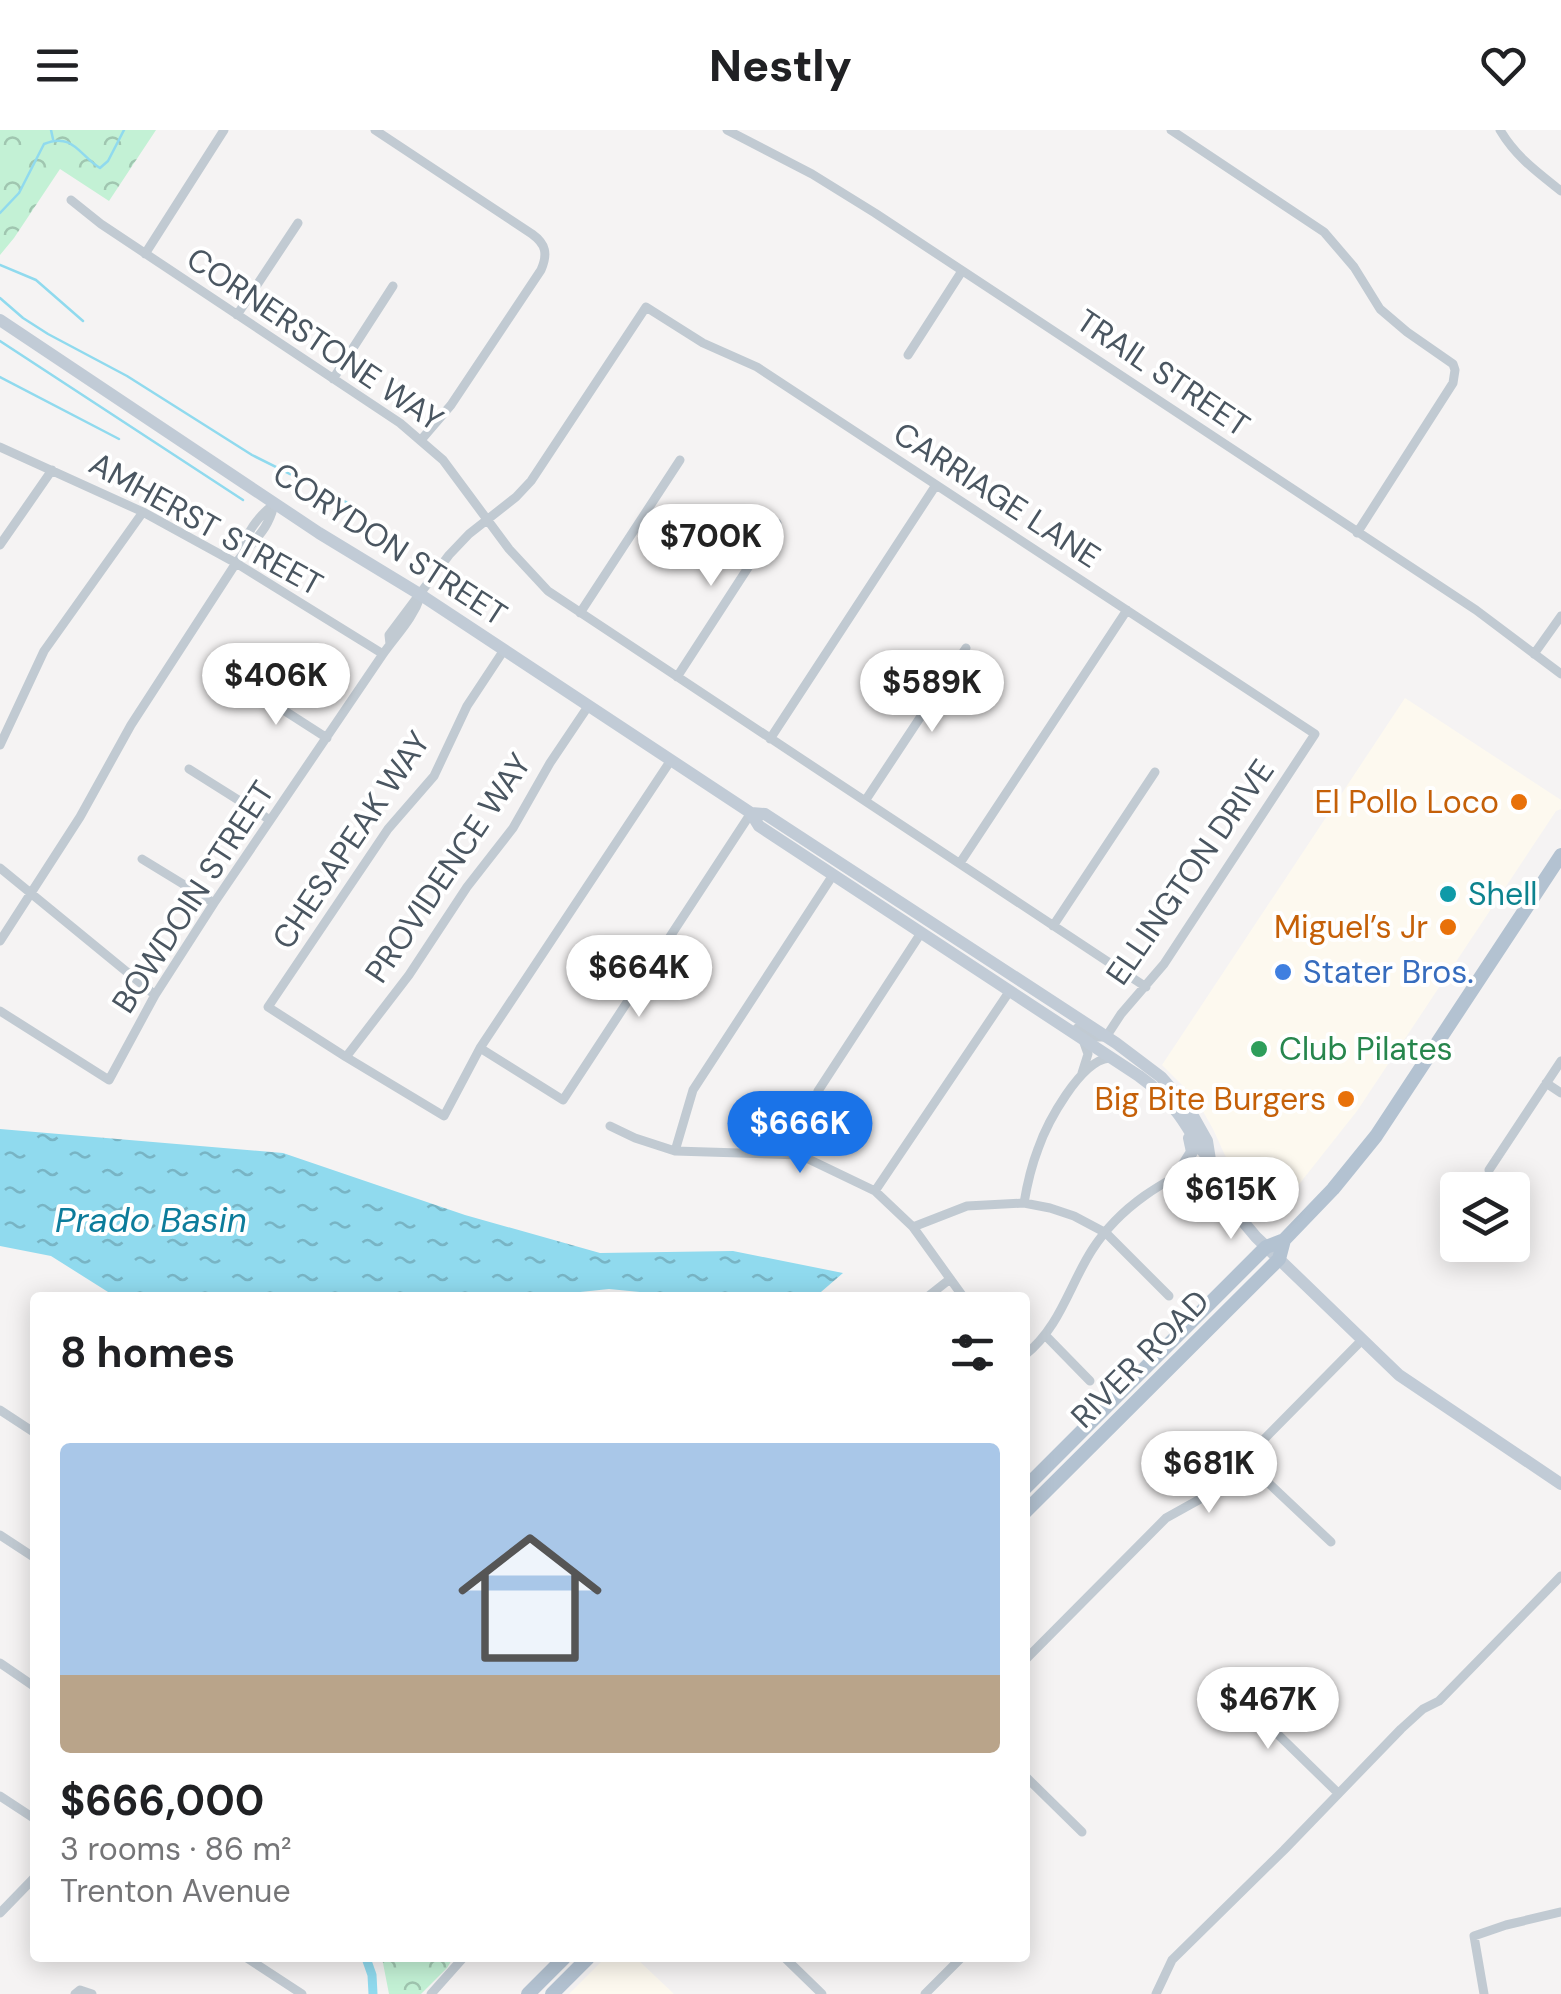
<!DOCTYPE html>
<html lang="en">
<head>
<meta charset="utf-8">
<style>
  :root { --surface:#fff; --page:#f6f6f6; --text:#202124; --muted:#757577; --accent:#1a73e8 }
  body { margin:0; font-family:"DM Sans",sans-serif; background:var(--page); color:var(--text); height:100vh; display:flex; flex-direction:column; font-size:38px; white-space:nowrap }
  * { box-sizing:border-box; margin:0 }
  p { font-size:32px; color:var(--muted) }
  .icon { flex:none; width:55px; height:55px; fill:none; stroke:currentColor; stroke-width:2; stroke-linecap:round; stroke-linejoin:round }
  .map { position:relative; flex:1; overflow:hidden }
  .panel { position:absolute; left:30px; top:1162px; width:1000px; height:670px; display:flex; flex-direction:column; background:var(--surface); border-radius:10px; box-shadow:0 5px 25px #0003 }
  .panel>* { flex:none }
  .buttons { position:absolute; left:1440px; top:1042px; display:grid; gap:20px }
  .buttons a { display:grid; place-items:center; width:90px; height:90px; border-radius:10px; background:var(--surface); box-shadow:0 5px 25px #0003; font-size:50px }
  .price { position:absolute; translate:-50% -85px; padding:0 22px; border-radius:35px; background:#fff; color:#222; font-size:32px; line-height:65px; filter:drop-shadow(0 2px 5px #0008) }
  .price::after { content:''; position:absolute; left:50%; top:60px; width:30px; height:22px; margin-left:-15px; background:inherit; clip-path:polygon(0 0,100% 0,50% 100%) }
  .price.current { background:var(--accent); color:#fff }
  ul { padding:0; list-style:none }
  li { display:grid; align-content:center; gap:20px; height:530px; padding:0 30px }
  li span { display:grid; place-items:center; height:310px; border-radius:10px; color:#555 }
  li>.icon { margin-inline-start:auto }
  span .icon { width:180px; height:180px; fill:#fffc; stroke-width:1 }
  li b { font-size:42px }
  h2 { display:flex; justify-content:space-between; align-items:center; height:120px; padding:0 30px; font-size:42px }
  header { display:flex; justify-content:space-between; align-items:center; height:130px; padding:0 30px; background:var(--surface); font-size:45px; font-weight:800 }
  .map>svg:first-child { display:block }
  .commercial { fill:#fdf9ef }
  .forest { fill:url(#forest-crowns) }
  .water { fill:url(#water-ripples) }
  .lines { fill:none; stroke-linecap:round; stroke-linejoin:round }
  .stream { stroke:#90daee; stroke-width:2.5 }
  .canal { stroke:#90daee; stroke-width:9 }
  .street { stroke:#c1cad2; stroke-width:9 }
  .secondary { stroke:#c1cbd6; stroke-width:12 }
  .primary { stroke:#b3c2d1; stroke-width:14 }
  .food-dot { fill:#e8710a; stroke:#fff; stroke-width:4 }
  .culture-dot { fill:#0f9aa8; stroke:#fff; stroke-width:4 }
  .shop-dot { fill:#3f7fe0; stroke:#fff; stroke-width:4 }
  .leisure-dot { fill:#2e9e5b; stroke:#fff; stroke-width:4 }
  .labels { text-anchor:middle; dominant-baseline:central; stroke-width:8; stroke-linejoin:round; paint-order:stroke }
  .street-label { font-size:32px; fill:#4a5661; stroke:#fff }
  .food-label { font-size:32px; fill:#c56008; stroke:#fff; text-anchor:end }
  .culture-label { font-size:32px; fill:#0d838f; stroke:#fff; text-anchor:start }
  .shop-label { font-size:32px; fill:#366cbe; stroke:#fff; text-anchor:start }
  .leisure-label { font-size:32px; fill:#27864d; stroke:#fff; text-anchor:start }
  .water-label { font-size:35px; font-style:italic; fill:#0c7c9b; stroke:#fff }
</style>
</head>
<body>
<header><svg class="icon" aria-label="menu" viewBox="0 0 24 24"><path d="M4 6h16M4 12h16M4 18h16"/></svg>Nestly<svg class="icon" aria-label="heart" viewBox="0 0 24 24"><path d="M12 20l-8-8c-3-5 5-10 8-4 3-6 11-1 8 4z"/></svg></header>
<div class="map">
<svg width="1561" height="1864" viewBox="0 0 1561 1864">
  <defs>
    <pattern id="forest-crowns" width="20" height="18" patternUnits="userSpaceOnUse" patternTransform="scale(2.5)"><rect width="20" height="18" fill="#c3f1d5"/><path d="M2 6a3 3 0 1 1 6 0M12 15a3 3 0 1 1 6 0" fill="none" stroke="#a0c6b0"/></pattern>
    <pattern id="water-ripples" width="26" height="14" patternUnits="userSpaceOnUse" patternTransform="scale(2.5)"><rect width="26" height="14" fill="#90daee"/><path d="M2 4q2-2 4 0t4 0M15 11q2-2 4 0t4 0" fill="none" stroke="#78b4c4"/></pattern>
  </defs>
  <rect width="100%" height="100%" fill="#f5f3f3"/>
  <path class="commercial" d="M1405 568 1561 670V679L1556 681 1357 981 1285 1072 1272 1085 1261 1087 1239 1056 1213 999 1201 978 1190 963 1162 935Z
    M605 1828H636L674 1864H569Z"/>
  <path class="forest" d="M0 0H156L109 71 60 39 14 108 0 125Z
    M382 1828H453L447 1838 421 1864H389Z"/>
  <path class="water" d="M0 999 283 1023 465 1085 600 1123 733 1121 843 1143 814 1168H701L609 1159 523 1168 116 1167 51 1126 0 1116Z"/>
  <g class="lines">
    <path class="stream" d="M51 0 53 9
      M0 83 19 63 44 14C73 2 79 25 100 38L108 31 124 0
      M0 135 36 150 83 191
      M0 168 23 188 48 204 127 246 252 325 358 378
      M0 211 243 370
      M0 247 119 309"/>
    <path class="canal" d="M366 1828 372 1845 373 1864"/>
    <path class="street" d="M375 0 532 104C546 114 548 124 541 140L451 275 421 310
      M727 0 812 44 875 83 1476 480 1561 544
      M1171 0 1324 102 1354 137 1380 179 1407 202 1453 234 1455 240 1453 253 1357 403
      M1500 0C1516 27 1537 42 1561 61
      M71 70 101 94 400 293 443 330 509 419 548 461 1146 857
      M145 124 224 0
      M237 185 298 93
      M908 225 962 141
      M333 249 393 156
      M0 317 143 382 236 433 383 524
      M0 415 52 340
      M244 421C243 405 260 385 273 375
      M580 483 680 330
      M390 514 389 505 449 425 469 404 516 367 531 351 646 177 703 213 757 237 1315 604 1164 834 1121 884 1106 907
      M504 520 467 576 434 646 388 699 268 877 346 927 444 986 480 918 671 630
      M1534 524 1561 486
      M677 547 777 393
      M246 556 327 608
      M770 609 936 355
      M0 615 44 521 143 382
      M189 639 270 690
      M865 671 966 518
      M142 729 214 773
      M960 733 1127 480
      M0 738 155 865
      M1053 796 1155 642
      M0 811 80 687 131 595 236 433C251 412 269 401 274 374
      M0 881 109 950 155 865 214 773 383 524C397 504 413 489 421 465
      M1077 898 1092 907H1106
      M480 918 563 970 751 683
      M346 927 409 845 467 757 513 698 550 633 589 575
      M1082 943 1088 924 1083 910
      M1546 953 1561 963
      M610 996 635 1008 675 1021 800 1025 875 1061 913 1097 964 1168
      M675 1021 693 960 833 745
      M800 1025 818 961 921 803
      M1489 1040 1561 931
      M875 1061 1009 862
      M1024 1073C1027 1055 1031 1037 1038 1019 1047 993 1080 931 1109 928
      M913 1097 967 1076 1024 1073 1050 1078 1074 1086 1106 1103 1169 1166
      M926 1168 950 1149
      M1046 1206 1090 1251
      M1025 1225C1060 1197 1069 1156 1092 1120 1121 1075 1163 1051 1210 1030
      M0 1280 35 1303
      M1243 1329 1331 1412
      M0 1405 35 1428
      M1025 1530 1166 1388 1211 1363 1362 1210
      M0 1533 35 1557
      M1225 1553 1338 1663
      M1025 1646 1082 1702
      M0 1666 35 1689
      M0 1783 35 1747
      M247 1828 302 1864
      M785 1828 822 1864
      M75 1864 80 1860 92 1864
      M431 1864 463 1828
      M925 1864 961 1828
      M1156 1864 1172 1830 1284 1720 1401 1599 1423 1579 1439 1571 1561 1446
      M1484 1864 1474 1806 1506 1795 1561 1782"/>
    <path class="secondary" d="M0 190 319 403 421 465 751 683 759 696 1139 946C1153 956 1166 967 1176 981 1189 997 1196 1015 1210 1030
      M751 683 765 684 1116 913 1161 947 1189 979 1207 1011 1210 1030 1230 1076 1256 1107 1399 1245 1561 1354
      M1178 1044 1192 1022 1189 1008
      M1178 1044C1202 1044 1206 1051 1221 1067"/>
    <path class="primary" d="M1025 1358 1266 1117 1284 1110 1333 1059 1376 1006 1561 725
      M1025 1382 1279 1129 1284 1110
      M528 1864 564 1828
      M552 1864 588 1828"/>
  </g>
  <g class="food-dot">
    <circle cx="1519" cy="672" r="10"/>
    <circle cx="1448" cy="797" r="10"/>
    <circle cx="1346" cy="969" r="10"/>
  </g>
  <circle class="culture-dot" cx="1448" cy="764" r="10"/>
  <circle class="shop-dot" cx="1283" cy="842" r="10"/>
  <circle class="leisure-dot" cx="1259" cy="919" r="10"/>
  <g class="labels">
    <g class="street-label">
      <text transform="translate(315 209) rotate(34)">CORNERSTONE WAY</text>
      <text transform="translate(1163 243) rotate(34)">TRAIL STREET</text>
      <text transform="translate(997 365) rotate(33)">CARRIAGE LANE</text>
      <text transform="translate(206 394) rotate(29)">AMHERST STREET</text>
      <text transform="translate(390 414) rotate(33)">CORYDON STREET</text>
      <text transform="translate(351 710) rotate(-56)">CHESAPEAK WAY</text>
      <text transform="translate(448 738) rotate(-56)">PROVIDENCE WAY</text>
      <text transform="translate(1190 742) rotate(-55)">ELLINGTON DRIVE</text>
      <text transform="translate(193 767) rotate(-57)">BOWDOIN STREET</text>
      <text transform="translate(1140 1229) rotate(-45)">RIVER ROAD</text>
    </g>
    <g class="food-label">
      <text x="1499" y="672">El Pollo Loco</text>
      <text x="1428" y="797">Miguel’s Jr</text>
      <text x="1326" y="969">Big Bite Burgers</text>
    </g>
    <g class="culture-label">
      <text x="1468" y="764">Shell</text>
    </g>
    <g class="shop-label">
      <text x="1303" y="842">Stater Bros.</text>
    </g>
    <g class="leisure-label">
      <text x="1279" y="919">Club Pilates</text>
    </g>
    <g class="water-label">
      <text x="151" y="1090">Prado Basin</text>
    </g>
  </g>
</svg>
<div class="buttons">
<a><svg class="icon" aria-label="layers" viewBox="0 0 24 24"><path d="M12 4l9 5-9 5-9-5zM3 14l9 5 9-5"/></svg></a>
</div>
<b class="price" style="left:711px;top:459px">$700K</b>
<b class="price" style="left:276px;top:598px">$406K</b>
<b class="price" style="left:932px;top:605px">$589K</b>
<b class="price" style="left:639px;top:890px">$664K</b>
<b class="price current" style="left:800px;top:1046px">$666K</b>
<b class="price" style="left:1231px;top:1112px">$615K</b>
<b class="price" style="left:1209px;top:1386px">$681K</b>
<b class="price" style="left:1268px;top:1622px">$467K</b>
<section class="panel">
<h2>8 homes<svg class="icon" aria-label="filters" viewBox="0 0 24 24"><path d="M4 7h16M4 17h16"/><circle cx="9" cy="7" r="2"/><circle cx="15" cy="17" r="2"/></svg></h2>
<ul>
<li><span style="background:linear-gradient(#a9c7e8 75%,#b9a48a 0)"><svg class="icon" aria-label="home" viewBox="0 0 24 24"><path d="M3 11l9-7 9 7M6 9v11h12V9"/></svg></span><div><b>$666,000</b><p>3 rooms · 86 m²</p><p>Trenton Avenue</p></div></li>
</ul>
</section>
</div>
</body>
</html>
